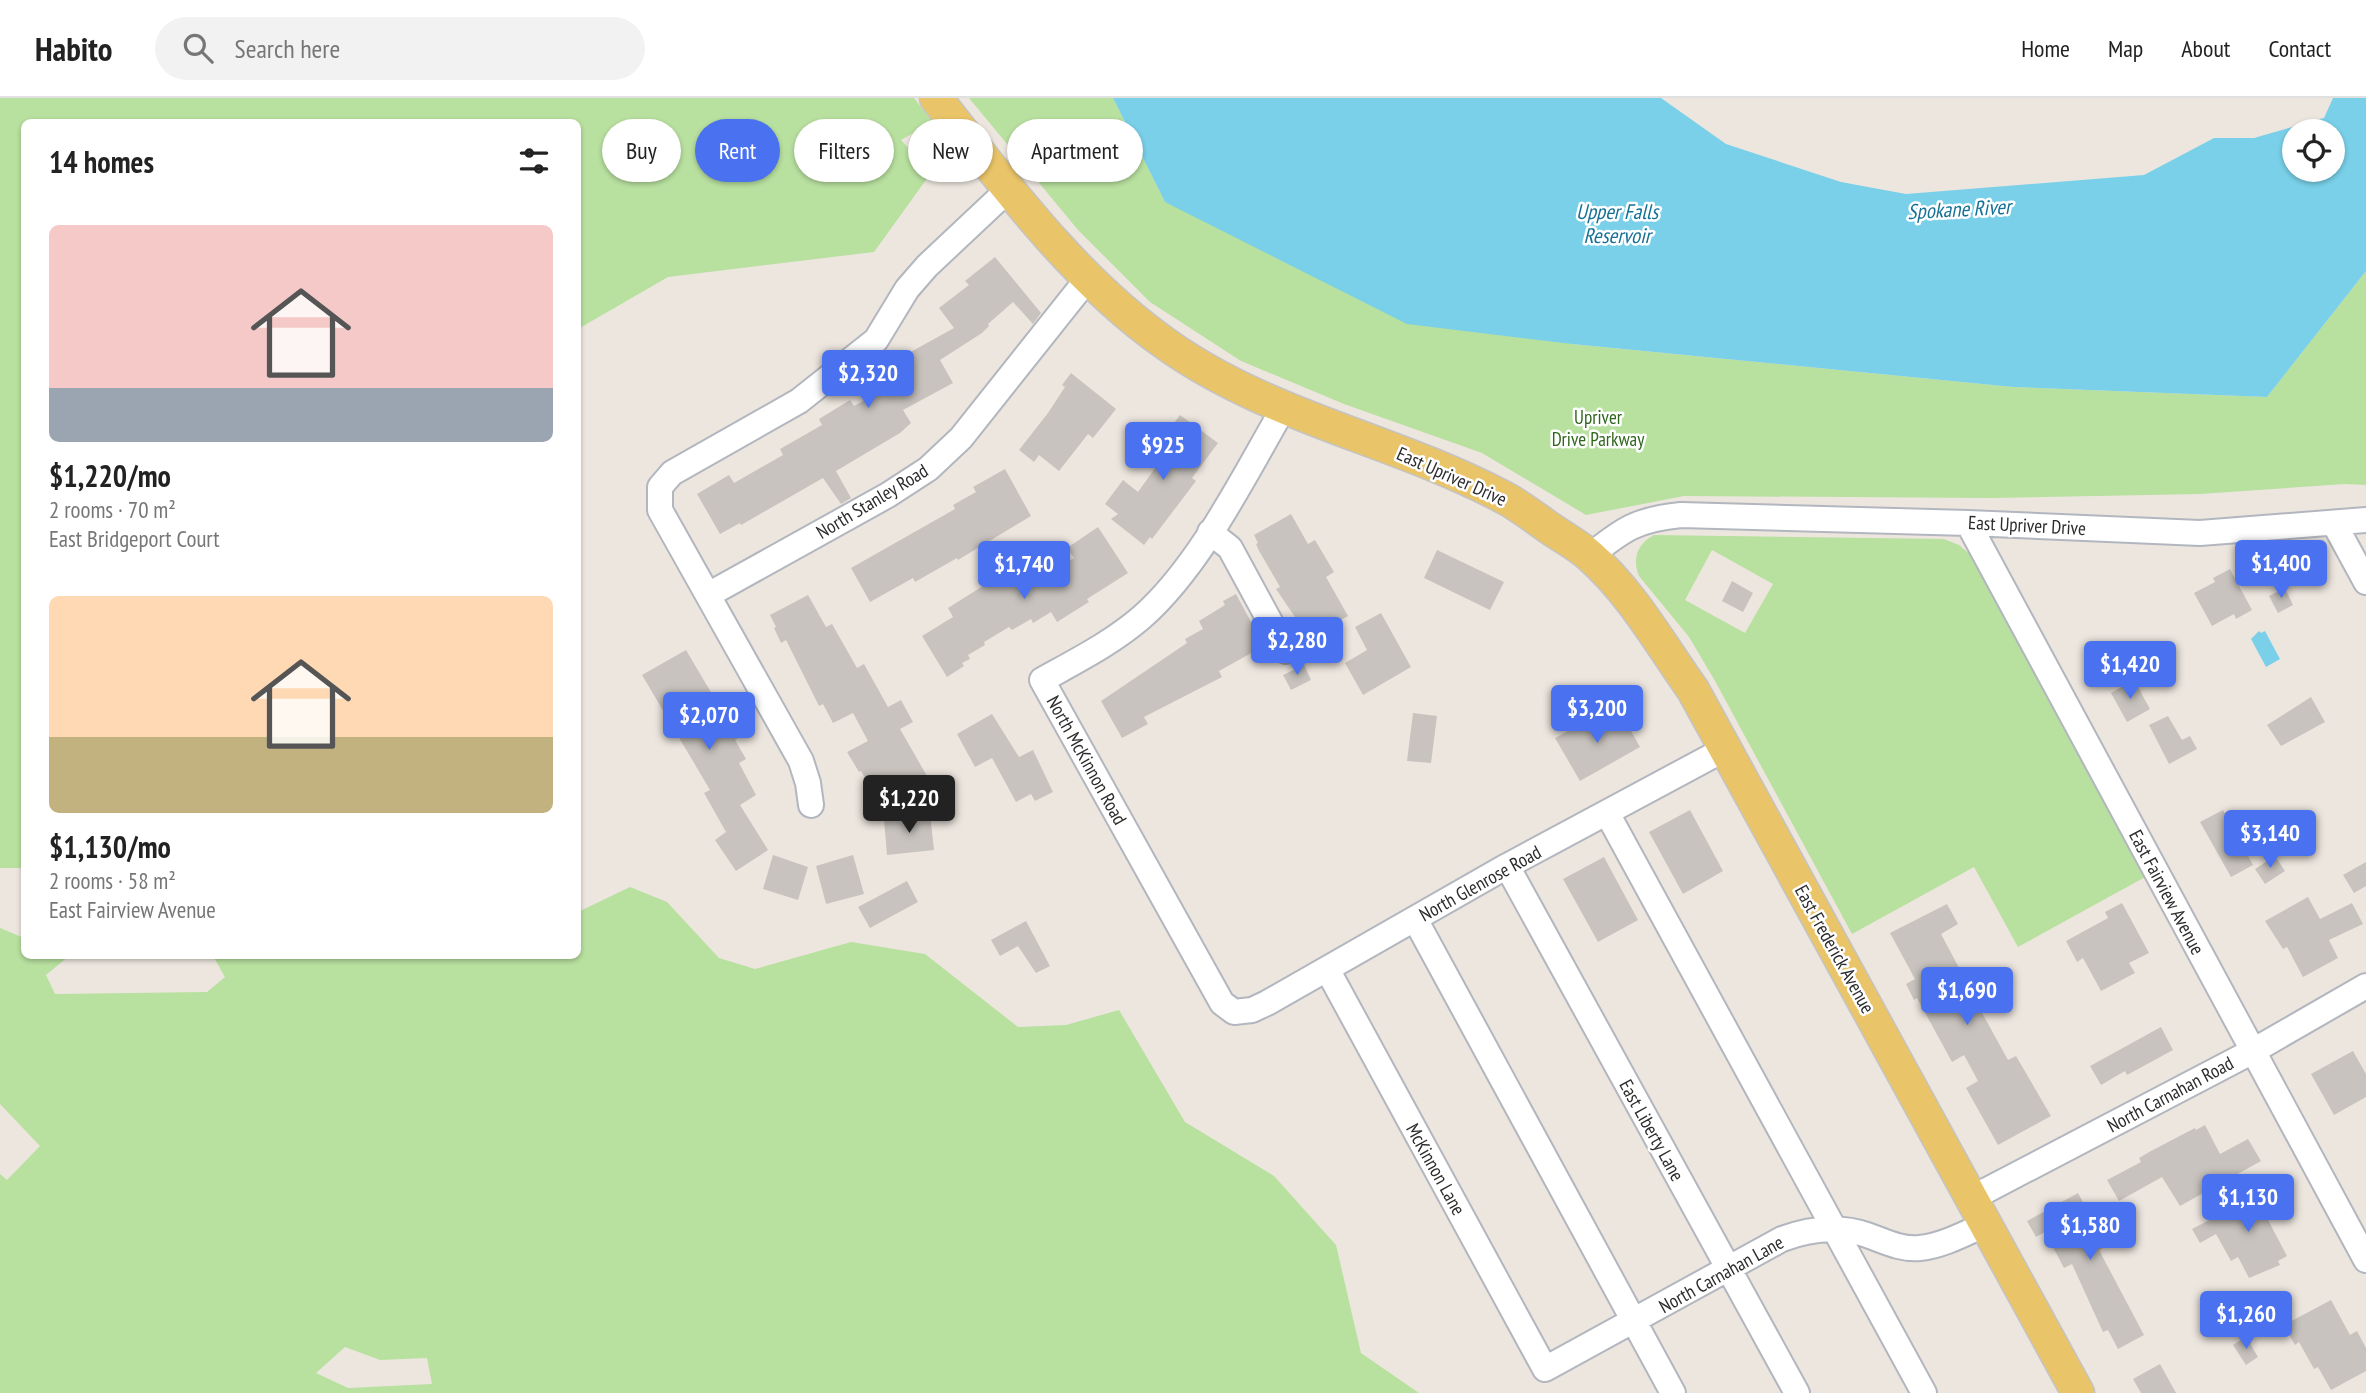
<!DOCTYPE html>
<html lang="en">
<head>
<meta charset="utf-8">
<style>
  :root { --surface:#fff; --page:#f2f2f2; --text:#222; --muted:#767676; --line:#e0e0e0; --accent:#4971f0 }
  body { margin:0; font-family:"PT Sans Narrow",sans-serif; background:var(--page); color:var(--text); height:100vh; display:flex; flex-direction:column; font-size:26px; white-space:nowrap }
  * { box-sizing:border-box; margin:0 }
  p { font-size:23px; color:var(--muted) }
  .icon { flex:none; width:38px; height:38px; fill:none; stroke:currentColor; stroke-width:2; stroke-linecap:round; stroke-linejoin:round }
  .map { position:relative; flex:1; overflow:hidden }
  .side { position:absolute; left:21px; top:21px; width:560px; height:840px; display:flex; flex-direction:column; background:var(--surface); border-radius:10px; box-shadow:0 2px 5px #0004 }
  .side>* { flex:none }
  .hud { position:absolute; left:602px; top:21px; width:665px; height:63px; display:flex; gap:14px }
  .buttons { position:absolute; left:2282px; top:21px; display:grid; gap:14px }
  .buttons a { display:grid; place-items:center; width:63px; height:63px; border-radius:50%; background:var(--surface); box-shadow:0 2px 5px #0004; font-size:35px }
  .price { position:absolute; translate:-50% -60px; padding:0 16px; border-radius:7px; background:var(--accent); color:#fff; font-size:23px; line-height:46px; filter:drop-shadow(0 2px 4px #0008) }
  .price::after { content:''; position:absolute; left:50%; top:42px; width:21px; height:16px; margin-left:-10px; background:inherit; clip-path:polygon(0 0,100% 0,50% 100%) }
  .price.selected { background:#222; color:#fff }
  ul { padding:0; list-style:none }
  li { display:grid; align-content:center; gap:14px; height:371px; padding:0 28px }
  li span { display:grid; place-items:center; height:217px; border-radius:10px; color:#555 }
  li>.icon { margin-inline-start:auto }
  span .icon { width:126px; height:126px; fill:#fffc; stroke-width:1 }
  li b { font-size:30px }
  h2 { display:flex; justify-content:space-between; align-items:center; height:84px; padding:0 28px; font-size:30px }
  .chip { padding:0 24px; border-radius:32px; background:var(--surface); box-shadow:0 2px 5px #0004; font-size:24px; line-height:63px }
  .chip.selected { background:var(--accent); color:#fff }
  header { display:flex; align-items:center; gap:42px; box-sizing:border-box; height:98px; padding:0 35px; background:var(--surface); border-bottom:2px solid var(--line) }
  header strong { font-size:33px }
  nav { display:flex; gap:38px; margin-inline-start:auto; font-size:24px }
  .search { width:490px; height:63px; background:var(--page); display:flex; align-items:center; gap:18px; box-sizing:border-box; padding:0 24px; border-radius:38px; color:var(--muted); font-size:26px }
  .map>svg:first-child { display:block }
  .green { fill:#b8e09f; fill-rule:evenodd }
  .water { fill:#79d0e8; fill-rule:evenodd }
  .building { fill:#c8c3be }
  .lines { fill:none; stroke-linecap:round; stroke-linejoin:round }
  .minor-casing { stroke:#b2b6be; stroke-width:28 }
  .major-casing { stroke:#c4c4c4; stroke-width:35 }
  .minor { stroke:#fff; stroke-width:24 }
  .major { stroke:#e9c468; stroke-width:32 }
  .labels { text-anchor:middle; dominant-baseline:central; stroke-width:5; stroke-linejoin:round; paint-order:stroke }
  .park-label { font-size:19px; fill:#31661f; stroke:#fff }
  .street-label { font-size:19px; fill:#2c2c2c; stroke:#fff }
  .water-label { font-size:21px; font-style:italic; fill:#157196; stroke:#fff }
</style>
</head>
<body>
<header>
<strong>Habito</strong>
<div class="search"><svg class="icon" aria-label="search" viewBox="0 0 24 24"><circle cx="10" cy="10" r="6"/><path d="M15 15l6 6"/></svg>Search here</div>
<nav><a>Home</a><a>Map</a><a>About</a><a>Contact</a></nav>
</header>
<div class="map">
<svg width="2366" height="1295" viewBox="0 0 2366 1295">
  <rect width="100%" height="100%" fill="#ede6df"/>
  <path class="green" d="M0 0H914L933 24 901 42 931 75 874 154 668 179 578 231V24H24V770H0Z
    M969 0H1113L1165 104 1572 246 2013 289 2267 299 2366 173V387L2345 386 2200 396 1989 400 1684 398 1586 417 1482 355 1344 306 1241 263 1150 204 1078 132Z
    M1654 437 1944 441 1959 447 1972 458 2147 778 2018 849 1974 769 1852 836 1715 583 1689 539 1639 478C1632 461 1637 446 1654 437ZM1712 452 1773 486 1745 535 1685 502Z
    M630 789 667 804 719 860 755 871 851 844 925 856 1018 929 1066 927 1119 912 1185 1024 1274 1078 1336 1147 1361 1255 1419 1295H0V1076L7 1082 40 1048 0 1006V830L24 840V858H69L46 877 55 896 207 894 225 879 213 858H578V814ZM345 1249 380 1262 427 1260 432 1286 348 1290 316 1275Z"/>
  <path class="water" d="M1113 0H1661L1726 46 1841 84 1906 96 2144 77 2214 40H2254L2324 20 2333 0H2366V173L2267 299 2013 289 1572 246 1407 226 1165 104ZM2294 33H2333V72H2294Z
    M2259 533 2261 535 2265 533 2280 561 2266 569 2251 541Z"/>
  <path class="building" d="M995 159 1041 215 1033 226 1013 204 988 226 989 228 982 235 940 262 953 285 903 312 911 325 900 335 836 373 851 400 841 406 823 380 741 427 740 425 720 436 697 396 729 377 734 385 783 357 780 351 822 327 819 321 850 302 854 308 907 278 898 261 954 230 939 210 969 187 965 183Z
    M1071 275 1116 311 1093 340 1088 336 1059 373 1039 357 1034 364 1019 352 1048 315 1065 289 1062 287Z
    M1180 317 1218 345 1192 380 1196 383 1152 441 1150 439 1144 447 1111 421 1118 416 1105 406 1123 382 1138 394 1168 352 1159 345Z
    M1005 371 1031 418 958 462 957 460 915 484 913 480 870 504 851 470 955 411 953 407 976 394 973 389Z
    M1291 416 1308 446 1315 442 1334 474 1326 479 1348 518 1305 542 1298 529 1301 528 1276 491 1280 489 1258 451 1256 446 1258 445 1254 437Z
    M1098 429 1128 475 1087 501 1089 504 1057 524 1051 514 1033 525 1031 521 1012 532 1009 529 984 544 985 547 968 557 970 561 962 565 964 568 947 579 922 538 953 519 948 510 1016 467 1028 487 1074 460 1067 450Z
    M1437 452 1504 484 1490 512 1424 480Z
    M2230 471 2252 512 2236 521 2234 516 2212 528 2194 495 2215 484 2213 480Z
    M1732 483 1753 495 1743 514 1722 503Z
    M2285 490 2293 507 2278 515 2269 498Z
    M1236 496 1264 548 1219 573 1222 579 1144 619 1148 626 1122 640 1101 603 1187 545 1185 541 1203 531 1199 523 1225 507 1223 503Z
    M808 497 826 529 832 526 857 570 864 566 888 609 901 602 913 624 900 631 931 685 883 712 861 673 859 674 847 654 868 643 853 615 833 625 823 606 819 608 786 542 781 545 774 530 776 529 770 517Z
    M1381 515 1411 569 1363 597 1345 565 1367 552 1355 529Z
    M686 552 738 640 735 642 746 661 739 665 756 697 740 707 768 752 736 773 715 742 726 734 704 695 710 692 642 577Z
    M1304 567 1311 582 1291 592 1283 577Z
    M2134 582 2150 611 2127 624 2111 595Z
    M2311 599 2325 624 2281 648 2267 627Z
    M1620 613 1640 649 1580 683 1555 640 1581 626 1585 633Z
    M1413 615 1437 618 1431 665 1407 663Z
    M992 616 1019 659 1033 652 1053 694 1035 703 1031 696 1016 704 992 660 975 669 957 636Z
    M2168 618 2182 642 2190 638 2197 651 2169 666 2149 627Z
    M1690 712 1723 773 1683 796 1649 734Z
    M2223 712 2253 767 2231 779 2200 724Z
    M930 716 934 752 887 757 884 721Z
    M773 757 808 769 798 802 763 791Z
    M853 757 864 796 826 806 816 768Z
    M2275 758 2285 773 2265 786 2255 771Z
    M1604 759 1638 822 1598 844 1563 781Z
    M2366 764V788L2354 795 2343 777Z
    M907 783 918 804 870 830 858 809Z
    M2308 799 2320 821 2352 805 2363 826 2329 842 2338 860 2303 879 2287 849 2283 851 2265 823Z
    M2122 805 2149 855 2129 865 2135 875 2101 893 2083 860 2077 864 2066 843 2108 820 2105 814Z
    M1947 806 1958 826 1941 836 1965 881 1974 877 1990 908 1981 913 2008 962 2016 958 2051 1018 1998 1047 1966 990 1978 983 1964 957 1952 964 1917 900 1914 902 1906 886 1915 881 1890 835Z
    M1026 823 1050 868 1036 875 1018 848 1000 858 991 842Z
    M2161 929 2173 952 2127 977 2125 973 2101 987 2090 968Z
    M2353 953 2366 976V999L2334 1017 2311 976Z
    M2205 1027 2220 1056 2248 1041 2261 1063 2180 1108 2162 1079 2119 1103 2107 1082 2141 1064 2139 1060 2151 1053 2195 1030 2196 1032Z
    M2269 1091 2280 1113 2267 1120 2287 1158 2278 1163 2280 1167 2249 1180 2238 1159 2231 1163 2216 1136 2200 1145 2192 1131Z
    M2078 1095 2095 1126 2115 1114 2127 1137 2099 1152 2144 1237 2118 1251 2108 1232 2103 1234 2072 1166 2064 1170 2045 1134 2036 1139 2027 1123Z
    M2331 1202 2350 1237 2357 1233 2366 1250V1273L2331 1292 2318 1269 2314 1271 2299 1244 2295 1247 2284 1227Z
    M2246 1239 2258 1259 2246 1267 2233 1247Z
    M2160 1266 2176 1295H2141L2133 1281Z"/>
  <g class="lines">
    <defs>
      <path id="minor" d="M1283 311C1244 378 1200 468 1142 519 1112 545 1076 563 1042 582L1222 905 1234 914 1252 912 1267 905 1507 768 1725 651
        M1968 425 2366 1162
        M2335 427 2366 484
        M1210 434 1230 450 1286 553
        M1590 458C1623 431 1638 421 1681 417L1968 425 2200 435 2366 422
        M708 497 888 397 928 371 961 340 1089 179
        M811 707 808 685 801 663 660 412V389L672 375 799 303 876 242 907 191 927 168 1010 90
        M1607 715 1924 1295
        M1507 768 1797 1295
        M1415 821 1673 1295
        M1327 871 1545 1271 1782 1141C1809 1131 1838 1127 1867 1137 1884 1143 1901 1152 1920 1150 1942 1148 1966 1135 1986 1126
        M1972 1100 2253 953 2366 888"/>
      <path id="major" d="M936 0C1005 87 1075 182 1166 246 1268 319 1393 341 1503 399 1519 407 1535 420 1551 431 1564 440 1579 448 1590 458 1632 495 1661 547 1693 592L2078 1295"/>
    </defs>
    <use href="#minor" class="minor-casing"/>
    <use href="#major" class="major-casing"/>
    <use href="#minor" class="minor"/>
    <use href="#major" class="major"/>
  </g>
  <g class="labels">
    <g class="park-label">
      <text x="1598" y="319">Upriver<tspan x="1598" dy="22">Drive Parkway</tspan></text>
    </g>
    <g class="street-label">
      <text transform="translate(1452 378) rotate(24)">East Upriver Drive</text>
      <text transform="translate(872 403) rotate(-31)">North Stanley Road</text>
      <text transform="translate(2027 427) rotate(3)">East Upriver Drive</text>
      <text transform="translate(1087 662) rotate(61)">North McKinnon Road</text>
      <text transform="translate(1480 785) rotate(-29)">North Glenrose Road</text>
      <text transform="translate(2167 794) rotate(62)">East Fairview Avenue</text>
      <text transform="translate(1835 851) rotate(61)">East Frederick Avenue</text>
      <text transform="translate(2170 996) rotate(-28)">North Carnahan Road</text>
      <text transform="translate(1652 1032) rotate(61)">East Liberty Lane</text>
      <text transform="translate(1436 1071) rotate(61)">McKinnon Lane</text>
      <text transform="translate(1721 1176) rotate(-29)">North Carnahan Lane</text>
    </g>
    <g class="water-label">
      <text transform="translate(1959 111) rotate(-3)">Spokane River</text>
      <text x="1617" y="113">Upper Falls<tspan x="1617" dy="24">Reservoir</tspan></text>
    </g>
  </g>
</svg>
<div class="buttons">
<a><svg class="icon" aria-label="locate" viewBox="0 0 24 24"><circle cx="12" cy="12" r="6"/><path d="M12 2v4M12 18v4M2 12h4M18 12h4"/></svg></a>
</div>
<b class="price" style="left:868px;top:312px">$2,320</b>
<b class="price" style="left:1163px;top:384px">$925</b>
<b class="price" style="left:2281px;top:502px">$1,400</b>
<b class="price" style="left:1024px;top:503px">$1,740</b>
<b class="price" style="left:1297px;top:579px">$2,280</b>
<b class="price" style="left:2130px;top:603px">$1,420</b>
<b class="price" style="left:1597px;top:647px">$3,200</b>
<b class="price" style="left:709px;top:654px">$2,070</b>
<b class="price selected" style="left:909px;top:737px">$1,220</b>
<b class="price" style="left:2270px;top:772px">$3,140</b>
<b class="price" style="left:1967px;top:929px">$1,690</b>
<b class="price" style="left:2248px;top:1136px">$1,130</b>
<b class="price" style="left:2090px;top:1164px">$1,580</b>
<b class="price" style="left:2246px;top:1253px">$1,260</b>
<div class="hud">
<a class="chip">Buy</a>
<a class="chip selected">Rent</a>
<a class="chip">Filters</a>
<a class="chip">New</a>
<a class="chip">Apartment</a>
</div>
<section class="side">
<h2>14 homes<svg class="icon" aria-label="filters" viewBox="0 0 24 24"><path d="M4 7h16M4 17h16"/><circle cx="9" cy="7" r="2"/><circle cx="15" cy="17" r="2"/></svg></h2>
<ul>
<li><span style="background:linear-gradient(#f6c9c9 75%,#9aa5b1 0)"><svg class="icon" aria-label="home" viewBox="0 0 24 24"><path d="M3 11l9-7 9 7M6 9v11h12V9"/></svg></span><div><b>$1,220/mo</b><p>2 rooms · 70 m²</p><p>East Bridgeport Court</p></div></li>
<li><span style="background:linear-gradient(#ffd9b3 65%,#c2b280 0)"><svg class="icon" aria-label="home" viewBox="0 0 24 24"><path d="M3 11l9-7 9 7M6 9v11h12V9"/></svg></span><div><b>$1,130/mo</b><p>2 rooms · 58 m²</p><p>East Fairview Avenue</p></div></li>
</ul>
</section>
</div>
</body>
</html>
